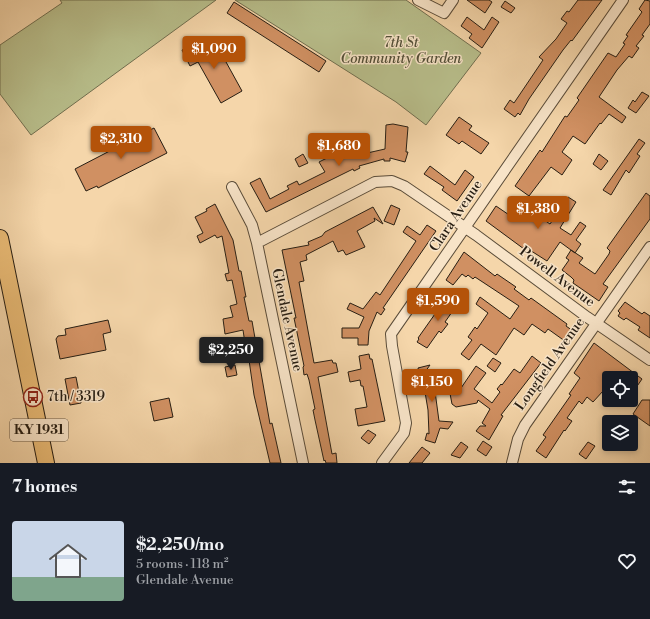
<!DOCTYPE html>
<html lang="en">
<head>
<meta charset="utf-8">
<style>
  :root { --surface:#171b24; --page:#20242c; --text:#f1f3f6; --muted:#9ea1a6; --accent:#b45309 }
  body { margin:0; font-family:"Libre Bodoni",serif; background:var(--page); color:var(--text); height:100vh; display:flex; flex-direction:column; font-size:15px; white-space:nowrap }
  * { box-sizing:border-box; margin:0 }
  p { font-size:13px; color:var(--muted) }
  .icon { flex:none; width:22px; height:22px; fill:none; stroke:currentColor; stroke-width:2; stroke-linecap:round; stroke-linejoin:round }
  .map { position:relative; height:463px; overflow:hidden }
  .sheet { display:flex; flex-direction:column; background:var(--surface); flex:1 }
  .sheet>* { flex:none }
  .tools { position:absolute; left:602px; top:371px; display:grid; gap:8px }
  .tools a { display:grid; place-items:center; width:36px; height:36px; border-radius:4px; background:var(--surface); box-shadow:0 2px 6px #0003; font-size:20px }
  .price { position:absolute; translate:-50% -34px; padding:0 9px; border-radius:4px; background:var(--accent); color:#fff; font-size:13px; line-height:26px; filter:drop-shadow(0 1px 2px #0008) }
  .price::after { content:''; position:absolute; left:50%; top:24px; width:12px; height:9px; margin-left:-6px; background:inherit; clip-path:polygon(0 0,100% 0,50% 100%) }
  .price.selected { background:#222; color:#fff }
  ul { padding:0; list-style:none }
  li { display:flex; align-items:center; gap:12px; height:100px; padding:0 12px }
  li span { display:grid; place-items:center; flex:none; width:112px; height:80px; border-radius:4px; color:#555 }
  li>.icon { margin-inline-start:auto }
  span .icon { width:48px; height:48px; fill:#fffc; stroke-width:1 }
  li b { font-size:17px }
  h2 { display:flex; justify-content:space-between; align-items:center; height:48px; padding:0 12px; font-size:17px }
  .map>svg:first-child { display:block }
  .green { fill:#b8be8b; stroke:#706e4f }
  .building { fill:#d09062; stroke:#271e13 }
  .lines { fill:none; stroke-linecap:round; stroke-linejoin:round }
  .minor-casing { stroke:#5a4c39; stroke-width:12 }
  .primary-casing { stroke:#271e13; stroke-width:18 }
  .minor { stroke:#f8e4c8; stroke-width:10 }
  .primary { stroke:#eabb75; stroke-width:16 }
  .labels { text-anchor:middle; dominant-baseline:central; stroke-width:3; stroke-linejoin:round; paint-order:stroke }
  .shield { fill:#f8e4c8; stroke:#665949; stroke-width:1 }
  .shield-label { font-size:13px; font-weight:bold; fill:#271e13 }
  .park-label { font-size:14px; font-style:italic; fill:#524e37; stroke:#f8e4c8 }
  .street-label { font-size:14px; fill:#271e13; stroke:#f8e4c8 }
  .poi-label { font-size:14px; fill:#271e13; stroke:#f8e4c8; text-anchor:start }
</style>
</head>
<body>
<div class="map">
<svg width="650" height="463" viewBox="0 0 650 463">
  <rect width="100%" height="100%" fill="#f5d6aa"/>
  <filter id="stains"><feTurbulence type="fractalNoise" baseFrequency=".005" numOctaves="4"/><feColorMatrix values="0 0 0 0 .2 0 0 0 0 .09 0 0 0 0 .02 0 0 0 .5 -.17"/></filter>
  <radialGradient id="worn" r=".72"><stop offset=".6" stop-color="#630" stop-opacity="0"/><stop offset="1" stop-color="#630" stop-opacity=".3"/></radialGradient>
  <path class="green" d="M60 0H216L31 135 0 94V45L62 3Z
    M235 0H406L481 53 426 125 396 102Z"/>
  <path class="building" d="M467 0H489L492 2 485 13Z
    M578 0H602L572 41 571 40 563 50 529 99 520 115 518 113 515 117 504 109 510 100 514 103 543 60 539 57 556 39 567 23 561 19 567 11 569 12Z
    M645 0 650 1V24L642 35 644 36 636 46 639 48 632 58 629 56 617 70 599 97 626 117 622 123 609 114 601 124 600 123 585 144 573 136 562 152 572 160 562 175 551 167 529 196 515 186 540 150 542 152 565 116 567 117 579 100 577 98 608 53 616 57 625 44 623 43 628 36 626 35 642 12 639 9Z
    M505 1 515 8 511 13 501 7Z
    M234 2 326 61 319 72 227 13Z
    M467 17 484 30 492 17 499 22 482 48 469 38 472 34 461 26Z
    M197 42 201 50 215 42 242 91 221 103 198 62 190 66 182 50Z
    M642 92 649 96 636 113 628 108 633 100 635 102Z
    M459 117 472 126 469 130 489 143 481 154 462 141 459 144 446 135Z
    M393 124 408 127 406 152H408L405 162 390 158V161H384V159L359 166 360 168 354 171 353 169 266 212 250 183 260 178 270 199 289 189 287 186 297 181 299 185 325 172 319 162 349 147 354 156 385 149 386 125Z
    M154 128 167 153 98 188 97 186 86 191 75 169Z
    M639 139 645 143 637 154 640 156 629 173 626 170 611 195 603 190Z
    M303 154 308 163 299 167 295 159Z
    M599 154 608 161 601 170 593 164Z
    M430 166 455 185 465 170 474 177 457 201 442 190 444 187 424 174Z
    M646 193 650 196V219L603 284 608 287 599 301 573 283 574 280 571 277 562 270 569 260 566 258 571 250 583 258 579 263 595 274 609 254 610 251 607 248Z
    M568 197 576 202 560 228 571 235 580 222 586 226 576 240 581 244 575 253 560 242 547 261 525 247 524 249 486 221 496 206 518 221 528 209 550 224Z
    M215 204 233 240 239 271H241L246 297H244L249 321H252L270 424 272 423 281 463H270L254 395 249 360 242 361 240 351 246 350 243 330 225 334 223 319 233 317 230 306 237 304 232 280 227 281 225 274 229 273 222 236 217 238 215 235 200 243 197 236 203 233 195 217 207 211 206 209Z
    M391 205 400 209 394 225 384 221Z
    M373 207 383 224 374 218 375 221 357 231 365 247 346 255 343 250 338 252 333 241 306 255 307 260 300 262 304 281 299 282 314 363 332 360 333 363H336L338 372 318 377 332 454 336 453 337 463H326L325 460 324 461 315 420 313 410 315 409 309 380 307 374 304 375 303 367 304 366 294 318H296L282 250 309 245 308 242 322 236 325 232Z
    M427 225 436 231 383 308 385 309 381 315 377 312 369 331 368 345H358V338H342V328H359L364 317 347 309 350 303 363 309 376 292 380 295 416 241 403 232 407 226 420 235Z
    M464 252 495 276 497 274 516 287 514 289 529 300 531 298 567 324 566 326 576 333 569 344 548 329 545 333 532 324 524 335 514 328 496 355 481 344 469 360 461 354 472 340 468 337 475 327 477 329 488 313 476 304 480 297 510 319 519 306 475 277 473 279 468 275 466 277 462 274 453 285 446 280Z
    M447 297 451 300 452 297 459 302 445 322 448 324 441 333 439 331 427 348 417 342 419 339 418 338Z
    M625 302 642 314 644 312 650 316V338L638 330 640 327 626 318 624 320 618 316 620 313 618 311Z
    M108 320 111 332 103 334 106 350 60 359 56 339 58 336 66 335 65 329Z
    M594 343 642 379 631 395V378H609V395L603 391 593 402 587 397 582 404 579 401 567 418 572 421 565 431 564 430 546 458 536 451 546 437 543 435 571 395 569 394 580 378 574 373Z
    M369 354 370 359H372L385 421 358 426 355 409 367 407 363 386H361L360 380 350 382 348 372 361 369 359 356Z
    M532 356 541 363 501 415 503 416 489 440 476 431 480 426H486L482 423 490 409 478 400 477 403 456 407 452 404 448 383 456 381 459 391 476 366 486 373 474 389 492 403 500 392 497 389 501 384 502 385 514 369 520 373Z
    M493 358 501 363 495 372 487 366Z
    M235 365 237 375 227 377 225 367Z
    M430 365 422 376 442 373 444 383 434 384 439 421 453 422 448 429 440 428 435 443 425 440 427 433 429 434 428 410 425 392H422L418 368Z
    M76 377 81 403 70 405 65 379Z
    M169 398 173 417 154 421 150 402Z
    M642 400H650V426L633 414Z
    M368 430 376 435 369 444 361 438Z
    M483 441 492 447 486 456 477 450Z
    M461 442 468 447 460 458 451 455Z
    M588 442 595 446 586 459 579 454Z
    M422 447 430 453 422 463H409Z"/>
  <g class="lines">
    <defs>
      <path id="minor" d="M418 0 444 13 453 0
        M232 187 252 225 257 243 303 463
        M257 243 375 182 392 181 404 186 476 235 587 317 650 360
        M382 463 404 433 406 423 392 346 391 334 623 0
        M512 463 518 439 525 425 650 247"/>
      <path id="primary" d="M0 238 46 463"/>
    </defs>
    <use href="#minor" class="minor-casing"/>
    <use href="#primary" class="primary-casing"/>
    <use href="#minor" class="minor"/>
    <use href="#primary" class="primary"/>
  </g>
  <defs>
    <symbol id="bus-ring" viewBox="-11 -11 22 22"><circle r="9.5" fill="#f8e4c8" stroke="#8f2418" stroke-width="1.5"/><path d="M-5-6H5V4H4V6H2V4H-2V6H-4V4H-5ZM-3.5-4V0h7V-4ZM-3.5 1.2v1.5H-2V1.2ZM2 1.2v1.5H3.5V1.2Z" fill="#8f2418"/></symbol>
  </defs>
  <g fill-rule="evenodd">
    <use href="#bus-ring" x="22" y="386" width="22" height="22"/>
  </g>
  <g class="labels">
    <rect class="shield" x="10" y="419" width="58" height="22" rx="3"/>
    <g class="shield-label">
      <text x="39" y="430">KY 1931</text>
    </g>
    <g class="park-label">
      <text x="401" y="43">7th St<tspan x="401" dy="16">Community Garden</tspan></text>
    </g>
    <g class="street-label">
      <text transform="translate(456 216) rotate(-56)">Clara Avenue</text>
      <text transform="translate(557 277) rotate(37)">Powell Avenue</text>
      <text transform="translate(287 320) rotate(78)">Glendale Avenue</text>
      <text transform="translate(550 364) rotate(-55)">Longfield Avenue</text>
    </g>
    <g class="poi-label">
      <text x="47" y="397">7th / 3319</text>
    </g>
  </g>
  <rect width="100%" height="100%" filter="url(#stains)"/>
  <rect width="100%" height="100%" fill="url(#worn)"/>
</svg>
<div class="tools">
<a><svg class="icon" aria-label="locate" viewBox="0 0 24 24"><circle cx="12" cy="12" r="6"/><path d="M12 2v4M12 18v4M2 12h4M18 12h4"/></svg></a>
<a><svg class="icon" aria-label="layers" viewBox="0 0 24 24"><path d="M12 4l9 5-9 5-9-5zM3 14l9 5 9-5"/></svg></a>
</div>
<b class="price" style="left:214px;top:70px">$1,090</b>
<b class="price" style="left:121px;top:160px">$2,310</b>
<b class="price" style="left:339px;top:167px">$1,680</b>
<b class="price" style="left:538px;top:230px">$1,380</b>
<b class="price" style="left:438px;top:322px">$1,590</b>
<b class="price selected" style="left:231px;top:371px">$2,250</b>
<b class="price" style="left:432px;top:403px">$1,150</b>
</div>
<section class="sheet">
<h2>7 homes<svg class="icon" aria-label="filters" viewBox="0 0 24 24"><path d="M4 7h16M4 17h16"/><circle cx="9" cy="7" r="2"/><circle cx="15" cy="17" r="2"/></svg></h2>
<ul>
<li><span style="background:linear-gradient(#c9d6e8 70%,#7fa58c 0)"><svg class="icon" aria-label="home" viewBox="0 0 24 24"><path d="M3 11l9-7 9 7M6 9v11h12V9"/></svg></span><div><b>$2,250/mo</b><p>5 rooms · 118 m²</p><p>Glendale Avenue</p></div><svg class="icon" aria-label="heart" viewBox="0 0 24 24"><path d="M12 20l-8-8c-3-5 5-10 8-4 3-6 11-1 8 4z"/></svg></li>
</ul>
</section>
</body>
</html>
